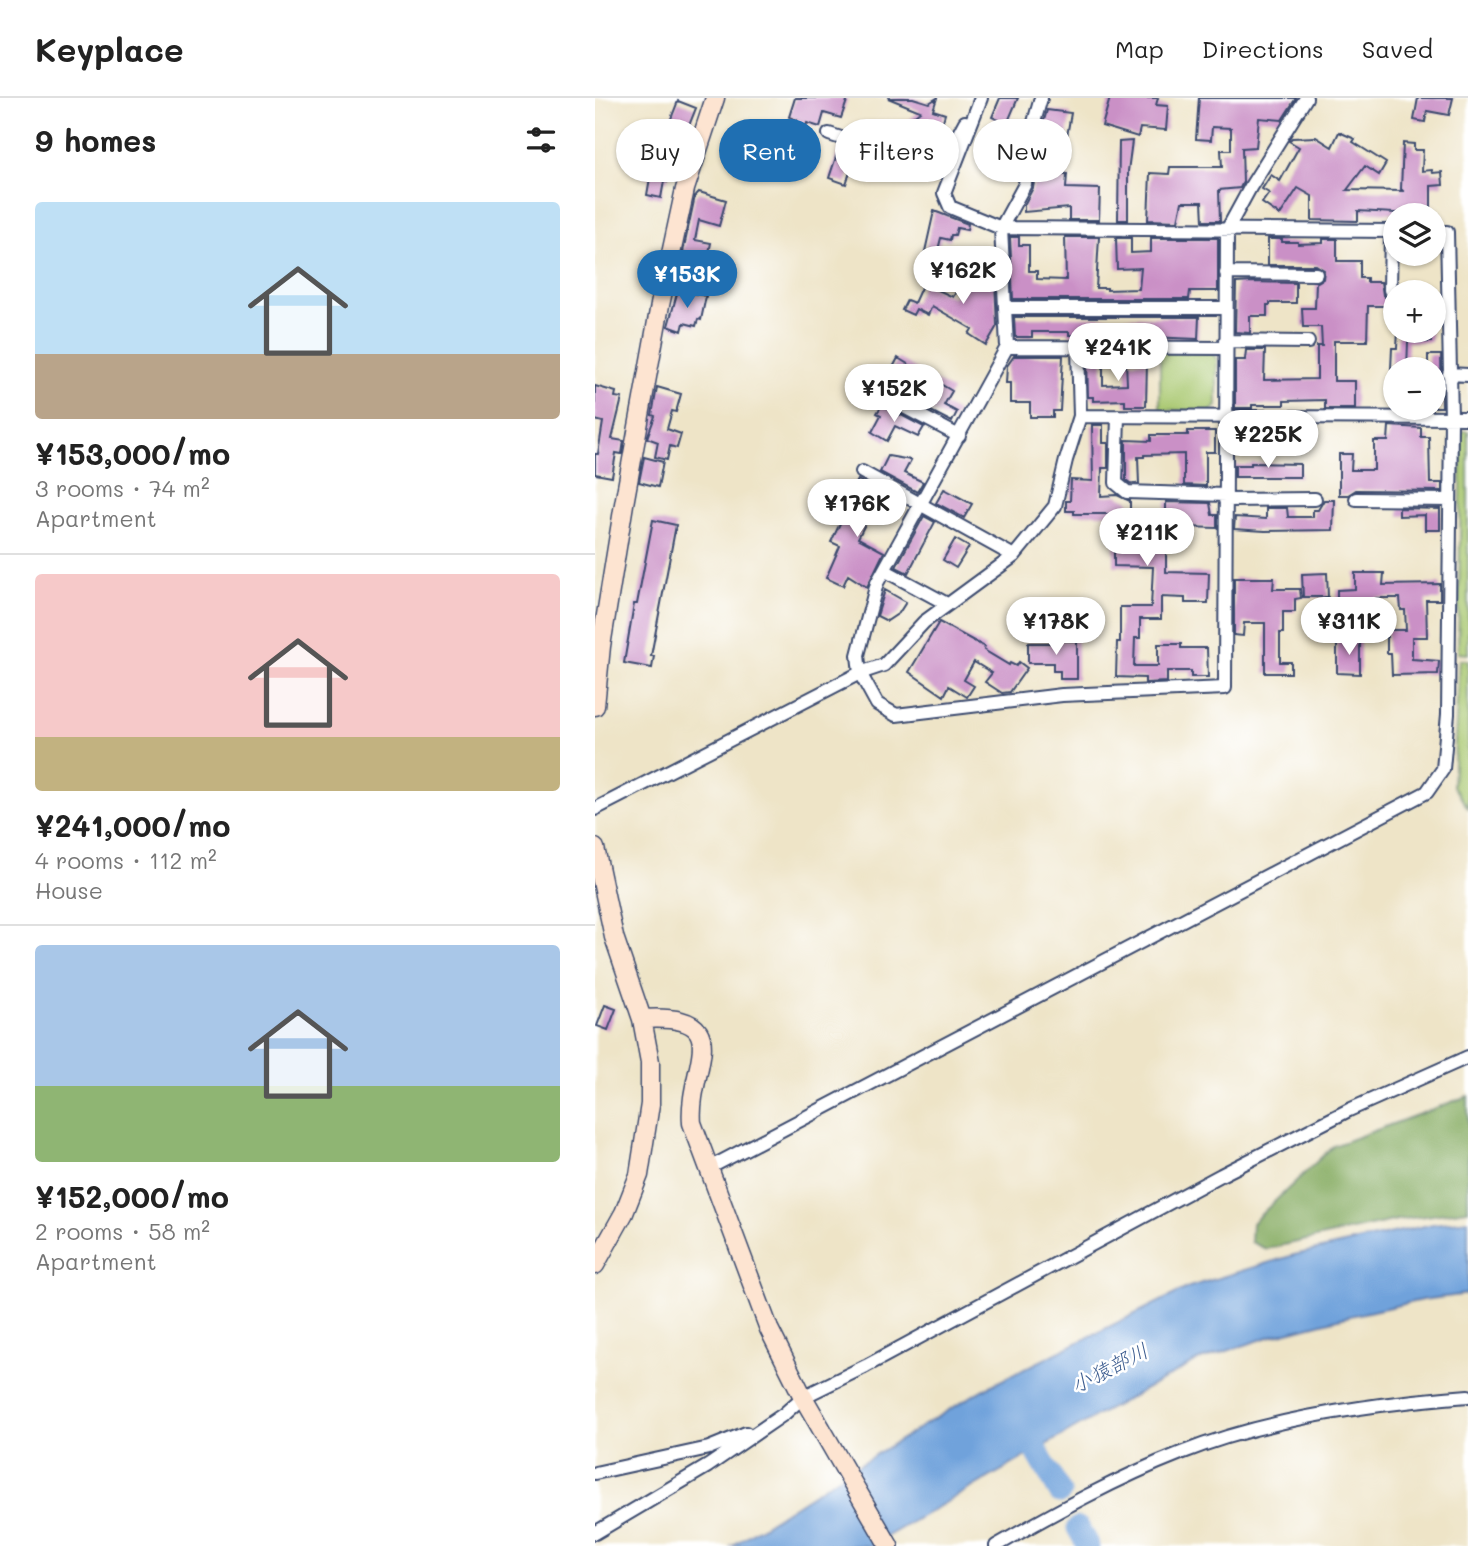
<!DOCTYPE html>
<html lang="en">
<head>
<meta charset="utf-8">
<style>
  :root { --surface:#fff; --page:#f6f6f6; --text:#222; --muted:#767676; --line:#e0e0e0; --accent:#1f6fb2 }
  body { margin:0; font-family:Mali,"Klee One",sans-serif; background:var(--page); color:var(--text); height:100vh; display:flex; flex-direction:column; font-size:26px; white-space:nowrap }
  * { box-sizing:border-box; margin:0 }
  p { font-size:23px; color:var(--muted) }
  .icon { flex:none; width:38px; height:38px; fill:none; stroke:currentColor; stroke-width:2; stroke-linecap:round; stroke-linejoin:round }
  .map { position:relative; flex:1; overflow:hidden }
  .drawer { display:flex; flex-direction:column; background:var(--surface); width:595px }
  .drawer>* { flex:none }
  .top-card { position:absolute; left:21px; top:21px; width:665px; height:63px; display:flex; gap:14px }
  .buttons { position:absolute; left:788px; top:105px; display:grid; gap:14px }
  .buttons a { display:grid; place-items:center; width:63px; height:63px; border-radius:50%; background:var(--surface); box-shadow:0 2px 5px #0004; font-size:35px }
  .price { position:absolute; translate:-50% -60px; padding:0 16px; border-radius:24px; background:#fff; color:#222; font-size:23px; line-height:46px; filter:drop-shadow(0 2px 4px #0008) }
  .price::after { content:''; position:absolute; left:50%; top:42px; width:21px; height:16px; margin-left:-10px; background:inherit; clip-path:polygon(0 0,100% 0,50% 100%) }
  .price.selected { background:var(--accent); color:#fff }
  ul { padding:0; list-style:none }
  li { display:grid; align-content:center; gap:14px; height:371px; padding:0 35px }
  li+li { border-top:2px solid var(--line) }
  li span { display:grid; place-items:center; height:217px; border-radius:7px; color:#555 }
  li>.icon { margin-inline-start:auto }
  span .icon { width:126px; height:126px; fill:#fffc; stroke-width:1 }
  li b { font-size:30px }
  h2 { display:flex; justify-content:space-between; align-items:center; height:84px; padding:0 35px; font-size:30px }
  .chip { padding:0 24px; border-radius:32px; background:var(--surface); box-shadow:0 2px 5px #0004; font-size:24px; line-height:63px }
  .chip.selected { background:var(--accent); color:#fff }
  header { display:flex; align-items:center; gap:42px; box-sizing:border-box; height:98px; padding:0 35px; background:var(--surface); border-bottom:2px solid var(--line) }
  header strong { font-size:33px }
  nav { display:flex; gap:38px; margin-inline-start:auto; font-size:24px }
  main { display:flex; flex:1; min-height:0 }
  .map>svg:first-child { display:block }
  .green { fill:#a9c86f; stroke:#627c66; stroke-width:2 }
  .forest { fill:#86ac62; stroke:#506e60; stroke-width:2 }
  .water { fill:#6fa2db; stroke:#45689c; stroke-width:2 }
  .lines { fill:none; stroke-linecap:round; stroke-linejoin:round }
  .river { stroke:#6fa2db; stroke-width:23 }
  .building { fill:#ca90c6 }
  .street-casing { stroke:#3b4a6e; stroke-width:16 }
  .secondary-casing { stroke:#3b4a6e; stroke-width:21 }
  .street { stroke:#fff; stroke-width:12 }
  .secondary { stroke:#fde4d1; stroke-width:18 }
  .labels { text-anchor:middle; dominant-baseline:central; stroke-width:5; stroke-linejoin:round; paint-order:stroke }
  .water-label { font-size:21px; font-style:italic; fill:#3d5d90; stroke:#fff }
</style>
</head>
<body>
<header>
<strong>Keyplace</strong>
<nav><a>Map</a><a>Directions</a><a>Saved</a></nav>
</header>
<main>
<section class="drawer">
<h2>9 homes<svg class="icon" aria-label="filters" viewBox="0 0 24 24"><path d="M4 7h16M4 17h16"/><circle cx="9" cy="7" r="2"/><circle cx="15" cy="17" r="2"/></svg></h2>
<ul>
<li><span style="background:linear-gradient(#bfe0f5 70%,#b9a48a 0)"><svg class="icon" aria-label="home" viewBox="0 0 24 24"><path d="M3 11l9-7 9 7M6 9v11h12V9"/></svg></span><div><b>¥153,000/mo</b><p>3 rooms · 74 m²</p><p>Apartment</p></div></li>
<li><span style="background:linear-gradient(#f6c9c9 75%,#c2b280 0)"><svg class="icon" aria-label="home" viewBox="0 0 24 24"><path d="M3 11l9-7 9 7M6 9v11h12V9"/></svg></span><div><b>¥241,000/mo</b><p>4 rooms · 112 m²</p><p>House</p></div></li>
<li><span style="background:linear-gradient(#a9c7e8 65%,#8fb573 0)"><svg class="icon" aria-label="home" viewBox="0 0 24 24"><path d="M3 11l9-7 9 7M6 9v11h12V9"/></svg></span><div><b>¥152,000/mo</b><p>2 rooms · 58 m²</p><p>Apartment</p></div></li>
</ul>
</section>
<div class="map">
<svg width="873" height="1448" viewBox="0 0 873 1448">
  <rect width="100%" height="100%" fill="#fff"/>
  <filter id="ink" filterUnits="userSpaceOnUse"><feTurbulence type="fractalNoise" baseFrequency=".0143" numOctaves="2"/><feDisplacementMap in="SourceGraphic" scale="14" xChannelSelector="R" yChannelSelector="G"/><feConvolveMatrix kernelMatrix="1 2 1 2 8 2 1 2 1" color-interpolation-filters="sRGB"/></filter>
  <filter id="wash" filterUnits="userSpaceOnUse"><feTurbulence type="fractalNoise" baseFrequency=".00686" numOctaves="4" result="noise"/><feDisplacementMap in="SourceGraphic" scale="28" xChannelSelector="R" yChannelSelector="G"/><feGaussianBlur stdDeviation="1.57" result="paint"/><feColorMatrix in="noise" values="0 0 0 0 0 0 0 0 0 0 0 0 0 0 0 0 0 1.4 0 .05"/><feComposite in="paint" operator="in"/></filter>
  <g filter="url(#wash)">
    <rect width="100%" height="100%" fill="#eee4c7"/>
    <path class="green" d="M565 254H616L622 261V308L616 313 565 312Z
      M867 333H873V556L863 555Z
      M864 562H873V710L858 688Z"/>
    <path class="forest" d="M873 998V1112L802 1122 671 1151 656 1144 657 1125 738 1048Z"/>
    <path class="water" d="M873 1122V1196L827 1202 755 1218 677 1238 602 1263 503 1317 275 1448H137L239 1382 387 1292 594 1189 699 1157 838 1126Z"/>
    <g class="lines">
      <path class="river" d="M421 1328 442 1354 465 1394
        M483 1430 493 1448"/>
    </g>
    <g id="blocks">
      <path class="building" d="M200 0H253L246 20 229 15 225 29 212 25 207 40 197 37 202 22 194 19Z
        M293 0H318L334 5 342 0 338 12 350 16 344 36 323 29 311 37 309 45 305 51 284 44V34H289L295 29 303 30 325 13Z
        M405 0H423L412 26 397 19Z
        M515 0H563L561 7 573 8 571 32 545 30 543 39 507 28Z
        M604 0H701L687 22 664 20 661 49 647 50 648 84 645 90 624 92 625 123H608L607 104H587L583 123 553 122 555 75 574 76 575 69H627L626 52H636V30L617 29 616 42 601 41Z
        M823 0H858L854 17 832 13 830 24 819 22Z
        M83 3 101 10 87 45 89 46 81 76 74 75 72 84 69 83 66 100 52 97 55 80 46 77 49 61 52 62 58 38 68 41Z
        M452 12 476 15 471 44 465 43 462 75 472 76 471 90 505 91 504 122H474V110L429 114V107L438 90 440 79H441L444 40Z
        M744 34 760 41 758 44 791 65 784 77 770 68 752 92 808 93 806 91 808 45 819 46V52H828L827 73 837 72 838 75 847 74 848 87 836 88V117L763 113V123L717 122V98L703 90 685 117 667 105 674 95 667 91 676 77 685 83 704 49 694 43 697 40 721 39 737 49Z
        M537 43 533 73V122H523L524 44Z
        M244 50 261 56 251 86 234 80Z
        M104 94 131 102 124 128 104 122 100 142 116 145 113 159 88 154 100 98Z
        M339 113 373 126 372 132 362 130 360 137H356L355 142 346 140 341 160 329 158Z
        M415 139H424V147H434V173H442V181L471 182 470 139H504L501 190H512V192L544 191 546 170 522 171 521 140H536V155L556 154V140H623V193H595L594 201H418Z
        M673 141H687V144H703V146L728 145V141H742V163H765V180H772V184H786L788 197 791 200H799L798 208H773L772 243H739V283H760V311H730V302L689 303V307H657V310H640V262H650L651 252H670L669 282 722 281V248H727L726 229H708L707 210H720L721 185 728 181 729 172 721 167H673Z
        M400 182 402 228 391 247 374 236 377 231 337 208 333 217 321 211 318 217 307 212 312 202 319 205 328 185 358 199 365 188V184Z
        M658 184 701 185V205H675V207H672V218H655V235L640 234 641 185Z
        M83 192 111 198 106 222 103 221 101 228 89 225 87 233 73 228Z
        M419 219H604L603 241 554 239V231L507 230V238L474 237V234H437V239H420Z
        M803 233H836V244H813L812 271H796L797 250H802Z
        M833 257H846L847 309H838V271H833Z
        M419 258H468L465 313H458V319H435V305H415V285H411L412 268Z
        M508 258V287L532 286 531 264 552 263 551 308H530V302L498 303V299H493L492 259Z
        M303 260 357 293 349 307 362 314 357 324 295 292 293 289 299 280 294 277Z
        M0 288 21 294 20 299 27 300 17 341 29 343 27 356 21 355 17 379 0 376V356H3L8 324 0 322Z
        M62 289 86 296 81 314 77 313 72 331 86 336 82 350 75 348 72 362 60 359 63 344 52 340 60 318 57 317Z
        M287 307 329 329 323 339 300 328 292 343 277 334 286 317 282 315Z
        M497 327H508V345H513V370H507L506 398 522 397 535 403V416H542V437H571V404L615 405 617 417H622V430L591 429V433H588L587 448H571V474L614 475 613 505H590V500L566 499V521H545V540H540L539 568H563V546H586V550H612L613 579H596V573H572V584L550 585V580L521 579 522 544H525V509H556L558 469 519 468V416H479V413H471V403H475L476 382 498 383Z
        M794 328 826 330V339H834L835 385H847V393L761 392 753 397H744V356H757L756 372H779V343H793Z
        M593 333H620V354H611V388L589 387V356L549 357V359H543L544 386 535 385 531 382V342L556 343V337H593Z
        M293 358 316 362 309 375 328 384 322 394 285 374Z
        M49 359 68 364 63 389 44 384Z
        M656 365 705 366V379H640V367H656Z
        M263 382 268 385 264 411 275 392 294 403 281 425 273 420 263 440 289 454 272 489 253 477 248 488 231 480 245 448 236 444 253 409 249 407Z
        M349 391 377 406 369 420 341 405Z
        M729 402H739L738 432 670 433 639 431 640 419 671 421V410H692L693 419H718V412H723Z
        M804 410 845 411V432H830V417L804 418Z
        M329 418 340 424 313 475 301 469Z
        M58 422 81 427 56 558H59L57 570 29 565 39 506H42Z
        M360 441 374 449 361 470 348 462Z
        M732 475 733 499H708L707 476Z
        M760 475H789L788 487 845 486V502H831L832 539H817V561L844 563 843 576 797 577 796 555H792V532H811L810 512H806L805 500H781V505L742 503V492L760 491Z
        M639 480H679L678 491H705L706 500 700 501V514H688V535H685V564H696V575H670V525H649L648 538 639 537Z
        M290 492 311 504 304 515 292 523 282 518Z
        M344 524 390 549 389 552 414 567 415 565 421 568 424 564 432 570 415 594 407 595 390 584 397 575 379 564 369 582 379 588 372 599 354 588 349 598 314 574Z
        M457 542 482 543V581H465V573H458V565H433V545H457Z
        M742 542 765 543V576L742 575Z
        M10 907 21 911 13 932 2 928Z"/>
    </g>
  </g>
  <g filter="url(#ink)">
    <use href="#blocks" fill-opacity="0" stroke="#3b4a6e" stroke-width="2"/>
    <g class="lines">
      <defs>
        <path id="street" d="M386 0 349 95 355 109 406 130 800 133
          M446 0 435 38 430 86 406 130 412 249 282 485 263 557 265 575 282 606 301 617 467 597 630 590 632 132 656 88 711 0
          M234 36 344 73 370 24
          M631 175 721 176
          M795 192 796 133
          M411 210H630
          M630 243 713 244
          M412 249 630 250
          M854 276 873 277
          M288 298 364 338
          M485 318 873 320
          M523 318 521 385 532 394 630 397
          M267 374 419 458
          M761 401 855 402
          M630 402 720 401
          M289 472 352 506
          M0 711 265 575 289 567 329 524 419 458 460 408 471 362 485 318 483 249
          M114 1070 832 694 848 671 853 616 856 320 852 134H838
          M0 1375 114 1350 151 1335
          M0 1435 113 1368 189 1316 208 1299 271 1268 626 1077 754 1012 873 959
          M401 1448C460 1414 522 1380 586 1355 671 1321 782 1305 873 1298"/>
        <path id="secondary" d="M0 608 6 548 29 406 65 207 90 91 120 0
          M0 750 19 839 47 921 55 964V1006L44 1077 29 1115 0 1167
          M47 921C145 915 92 968 97 1025L174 1231 208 1299 294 1448"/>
      </defs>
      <use href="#street" class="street-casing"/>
      <use href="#secondary" class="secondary-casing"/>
      <use href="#street" class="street"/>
      <use href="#secondary" class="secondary"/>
    </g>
  </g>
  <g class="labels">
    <g class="water-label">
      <text transform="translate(514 1269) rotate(-27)">小猿部川</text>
    </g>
  </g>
</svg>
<div class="buttons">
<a><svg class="icon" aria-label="layers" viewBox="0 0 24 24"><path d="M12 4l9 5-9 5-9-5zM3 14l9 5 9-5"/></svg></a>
<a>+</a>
<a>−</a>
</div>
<b class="price" style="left:368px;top:208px">¥162K</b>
<b class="price selected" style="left:92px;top:212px">¥153K</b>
<b class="price" style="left:523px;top:285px">¥241K</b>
<b class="price" style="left:299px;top:326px">¥152K</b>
<b class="price" style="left:673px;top:372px">¥225K</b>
<b class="price" style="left:262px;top:441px">¥176K</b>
<b class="price" style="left:552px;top:470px">¥211K</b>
<b class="price" style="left:461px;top:559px">¥178K</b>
<b class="price" style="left:754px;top:559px">¥311K</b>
<div class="top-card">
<a class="chip">Buy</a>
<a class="chip selected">Rent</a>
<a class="chip">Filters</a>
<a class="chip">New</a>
</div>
</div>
</main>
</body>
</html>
